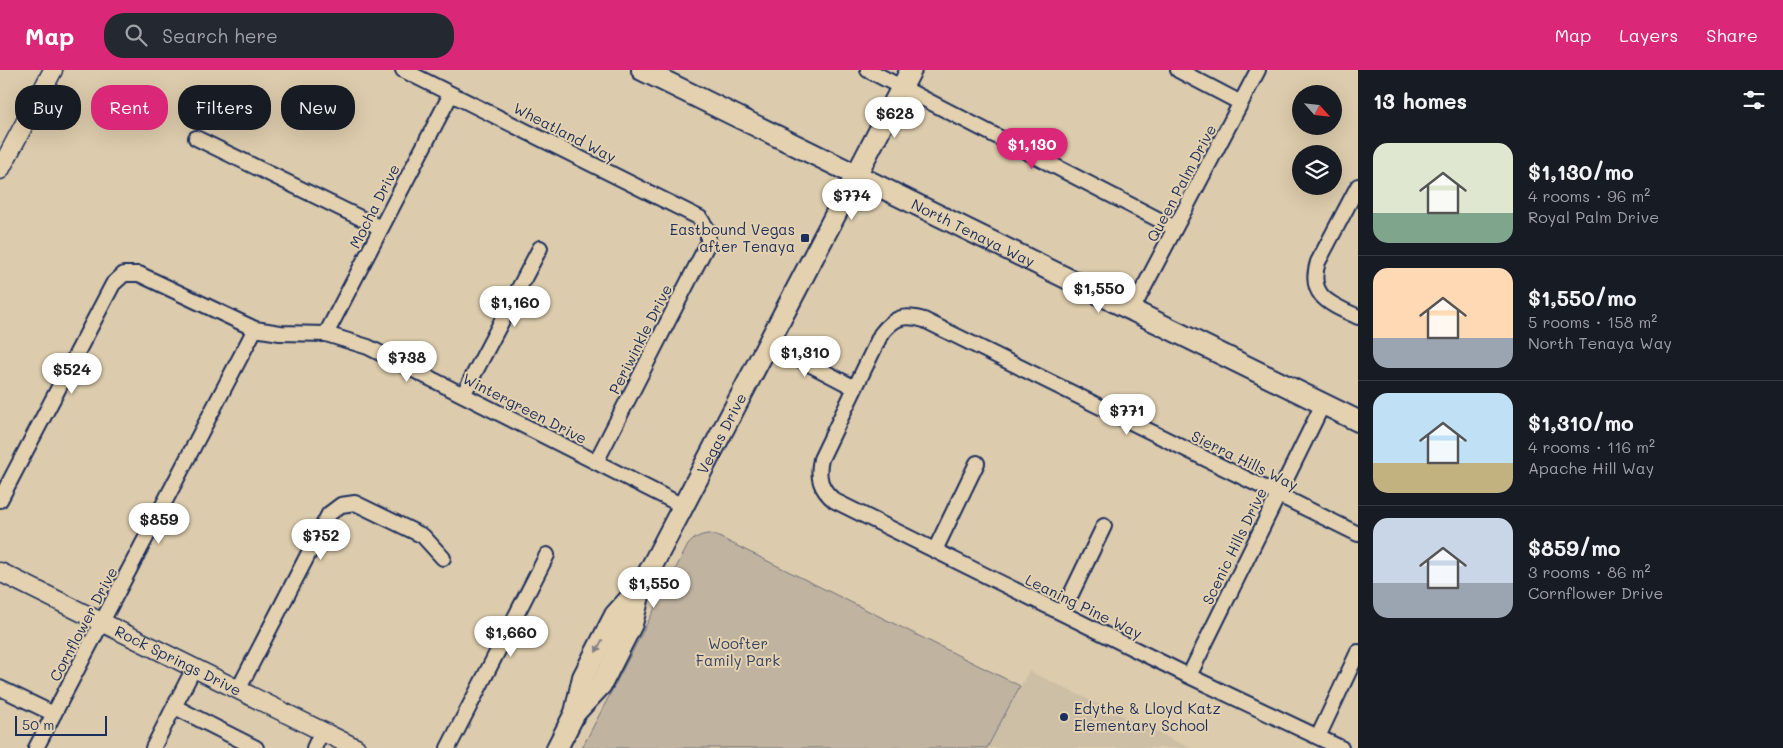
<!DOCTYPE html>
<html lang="en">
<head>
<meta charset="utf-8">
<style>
  :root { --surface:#171b24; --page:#242831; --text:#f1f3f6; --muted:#9ea1a6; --line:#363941; --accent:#db2777 }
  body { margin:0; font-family:Mali,sans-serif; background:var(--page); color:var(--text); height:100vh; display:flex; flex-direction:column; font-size:19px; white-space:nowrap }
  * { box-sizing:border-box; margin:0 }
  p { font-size:16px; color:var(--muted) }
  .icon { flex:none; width:28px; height:28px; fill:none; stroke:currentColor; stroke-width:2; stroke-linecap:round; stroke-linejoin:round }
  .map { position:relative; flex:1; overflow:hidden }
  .drawer { display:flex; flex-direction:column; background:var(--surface); width:425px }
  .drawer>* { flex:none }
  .top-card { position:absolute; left:15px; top:15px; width:475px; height:45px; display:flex; gap:10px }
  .needle { width:32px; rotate:117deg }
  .buttons { position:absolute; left:1292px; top:15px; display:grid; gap:10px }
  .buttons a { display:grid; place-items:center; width:50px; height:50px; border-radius:50%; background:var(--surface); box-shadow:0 5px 20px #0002; font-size:25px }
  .scale { position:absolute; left:15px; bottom:12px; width:92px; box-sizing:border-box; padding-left:5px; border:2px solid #1b2f5e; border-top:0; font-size:14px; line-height:18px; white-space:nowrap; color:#1b2f5e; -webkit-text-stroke:4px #e4d1af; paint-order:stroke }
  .price { position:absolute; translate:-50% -42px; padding:0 11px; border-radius:18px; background:#fff; color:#222; font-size:16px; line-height:32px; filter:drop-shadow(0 1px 2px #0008) }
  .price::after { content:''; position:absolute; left:50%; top:30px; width:15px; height:11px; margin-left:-8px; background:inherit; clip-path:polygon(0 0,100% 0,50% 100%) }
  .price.current { background:var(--accent); color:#fff }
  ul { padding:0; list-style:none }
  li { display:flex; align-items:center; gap:15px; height:125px; padding:0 15px }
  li+li { border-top:1px solid var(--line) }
  li span { display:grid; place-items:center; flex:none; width:140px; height:100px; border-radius:15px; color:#555 }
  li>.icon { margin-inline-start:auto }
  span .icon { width:60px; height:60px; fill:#fffc; stroke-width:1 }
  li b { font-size:21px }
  h2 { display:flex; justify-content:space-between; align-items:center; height:60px; padding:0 15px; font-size:21px }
  .tag { padding:0 18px; border-radius:20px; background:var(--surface); box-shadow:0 5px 20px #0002; font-size:18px; line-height:45px }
  .tag.current { background:var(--accent); color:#fff }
  header { display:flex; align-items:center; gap:30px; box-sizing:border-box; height:70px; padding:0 25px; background:var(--accent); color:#fff }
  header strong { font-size:24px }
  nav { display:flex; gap:28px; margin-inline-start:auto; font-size:18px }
  .search { width:350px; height:45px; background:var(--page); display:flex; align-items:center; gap:12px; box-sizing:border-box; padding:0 18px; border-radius:20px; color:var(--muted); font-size:19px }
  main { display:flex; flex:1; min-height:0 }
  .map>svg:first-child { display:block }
  .built { fill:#cdbfa6 }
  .green { fill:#c0b3a0; stroke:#6e717f }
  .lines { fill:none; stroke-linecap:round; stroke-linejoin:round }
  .minor-casing { stroke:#1b2f5e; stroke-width:18 }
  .tertiary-casing { stroke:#1b2f5e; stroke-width:21 }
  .secondary-casing { stroke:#1b2f5e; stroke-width:24 }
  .minor { stroke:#e4d1af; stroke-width:14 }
  .tertiary { stroke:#e4d1af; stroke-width:18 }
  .secondary { stroke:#e4d1af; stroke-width:20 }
  .oneway { fill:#808086 }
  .poi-dot { fill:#1b2f5e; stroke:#e4d1af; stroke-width:2 }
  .labels { text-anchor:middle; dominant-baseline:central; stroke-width:4; stroke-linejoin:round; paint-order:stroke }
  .street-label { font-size:15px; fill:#1b2f5e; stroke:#e4d1af }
  .poi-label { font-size:15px; fill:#1b2f5e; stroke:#e4d1af; text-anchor:end }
  .park-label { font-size:15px; fill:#344368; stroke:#e4d1af }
</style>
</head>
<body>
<header>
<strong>Map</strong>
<div class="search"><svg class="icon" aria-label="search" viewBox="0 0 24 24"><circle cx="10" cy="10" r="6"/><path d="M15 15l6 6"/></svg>Search here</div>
<nav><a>Map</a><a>Layers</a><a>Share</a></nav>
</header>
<main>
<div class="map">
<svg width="1358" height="678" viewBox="0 0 1358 678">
  <rect width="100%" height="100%" fill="#dccbac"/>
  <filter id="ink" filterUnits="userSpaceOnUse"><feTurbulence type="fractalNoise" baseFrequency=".02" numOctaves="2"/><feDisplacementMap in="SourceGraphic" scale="10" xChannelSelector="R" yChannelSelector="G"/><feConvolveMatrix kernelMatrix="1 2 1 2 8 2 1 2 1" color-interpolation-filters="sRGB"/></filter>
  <g filter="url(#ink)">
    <path class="built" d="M1029 601 1190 678H987Z"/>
    <path class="green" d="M708 464 715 465 1020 616 987 678H582L688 475C694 468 699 465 708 464Z"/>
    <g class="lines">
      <defs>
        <path id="minor" d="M403 0 700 148 708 160V173L596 392
          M868 0 1175 158
          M1178 0 1241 33
          M196 68 381 158
          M1358 116 1318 192C1307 227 1331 234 1358 247
          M1132 240 1258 0
          M326 264 451 24
          M769 273 855 318
          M463 325 540 178
          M0 430 113 214 124 204H139L255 259 280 263 326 264 368 277 683 436
          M935 480 977 393
          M1062 543 1104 456
          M1189 606 1323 334
          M0 618 54 644
          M238 620 329 444 341 435 355 433 423 466 443 488
          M175 637 256 678
          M1318 667 1358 582
          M36 678 255 259
          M153 678 194 598
          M314 678 322 661
          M448 678 547 485
          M1341 678 1189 606 835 431C820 419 817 407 821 389L881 264C894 247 904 244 924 250L1358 464"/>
        <g id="tertiary">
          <path d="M0 100 53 0"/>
          <path id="s1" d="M0 502 356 678"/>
        </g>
        <g id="secondary">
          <path id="s2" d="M642 0 1358 351"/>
          <path id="s3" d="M575 643 583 607 615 545 642 515 911 0"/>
          <path d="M557 678 575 643 601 615 632 554 641 518"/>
        </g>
      </defs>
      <use href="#minor" class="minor-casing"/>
      <use href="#tertiary" class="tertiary-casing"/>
      <use href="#secondary" class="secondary-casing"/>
      <use href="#minor" class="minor"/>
      <use href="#tertiary" class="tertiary"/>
      <use href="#secondary" class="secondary"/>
    </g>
    <defs><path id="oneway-solid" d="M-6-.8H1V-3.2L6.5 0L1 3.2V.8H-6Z" transform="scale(1.25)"/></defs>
    <use class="oneway" href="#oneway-solid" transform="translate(599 576) rotate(118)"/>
  </g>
  <g class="poi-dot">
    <rect x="800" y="163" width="10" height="10" rx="2.5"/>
    <circle cx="1064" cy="647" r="5"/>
  </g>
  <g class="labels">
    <g class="street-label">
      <text transform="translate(565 62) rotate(27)">Wheatland Way</text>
      <text transform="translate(1181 113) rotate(-62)">Queen Palm Drive</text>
      <text transform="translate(374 136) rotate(-63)">Mocha Drive</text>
      <text stroke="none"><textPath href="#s2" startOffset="369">North Tenaya Way</textPath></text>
      <text transform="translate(640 269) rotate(-63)">Periwinkle Drive</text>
      <text transform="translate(525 338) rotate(27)">Wintergreen Drive</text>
      <text stroke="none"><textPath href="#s3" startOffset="318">Vegas Drive</textPath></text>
      <text transform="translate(1245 390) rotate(26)">Sierra Hills Way</text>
      <text transform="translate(1234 476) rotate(-64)">Scenic Hills Drive</text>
      <text transform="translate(1084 536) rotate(26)">Leaning Pine Way</text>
      <text transform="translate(83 554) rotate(-62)">Cornflower Drive</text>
      <text stroke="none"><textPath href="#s1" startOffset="199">Rock Springs Drive</textPath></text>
    </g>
    <g class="poi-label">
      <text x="795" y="159">Eastbound Vegas<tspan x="795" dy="17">after Tenaya</tspan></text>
      <text x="1074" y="638" text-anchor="start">Edythe &amp; Lloyd Katz<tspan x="1074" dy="17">Elementary School</tspan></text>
    </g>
    <g class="park-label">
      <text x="738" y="573">Woofter<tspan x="738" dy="17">Family Park</tspan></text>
    </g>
  </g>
</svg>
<div class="buttons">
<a><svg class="needle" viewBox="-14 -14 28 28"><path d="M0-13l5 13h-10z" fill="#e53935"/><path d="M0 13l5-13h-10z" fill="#9ea1a6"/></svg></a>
<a><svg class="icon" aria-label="layers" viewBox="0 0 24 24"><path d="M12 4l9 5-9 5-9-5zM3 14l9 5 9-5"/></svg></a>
</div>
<div class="scale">50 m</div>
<b class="price" style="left:895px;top:69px">$628</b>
<b class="price current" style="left:1032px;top:100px">$1,130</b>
<b class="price" style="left:852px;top:151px">$774</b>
<b class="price" style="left:1099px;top:244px">$1,550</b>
<b class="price" style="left:515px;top:258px">$1,160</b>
<b class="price" style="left:805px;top:308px">$1,310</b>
<b class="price" style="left:407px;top:313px">$738</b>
<b class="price" style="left:72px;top:325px">$524</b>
<b class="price" style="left:1127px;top:366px">$771</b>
<b class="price" style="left:159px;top:475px">$859</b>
<b class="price" style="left:321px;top:491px">$752</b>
<b class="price" style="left:654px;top:539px">$1,550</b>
<b class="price" style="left:511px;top:588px">$1,660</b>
<div class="top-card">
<a class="tag">Buy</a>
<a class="tag current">Rent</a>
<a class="tag">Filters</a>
<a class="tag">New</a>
</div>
</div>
<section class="drawer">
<h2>13 homes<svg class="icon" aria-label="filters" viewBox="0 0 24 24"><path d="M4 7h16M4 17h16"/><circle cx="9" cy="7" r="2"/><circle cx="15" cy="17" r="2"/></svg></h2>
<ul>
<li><span style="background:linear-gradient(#dfe7d0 70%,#7fa58c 0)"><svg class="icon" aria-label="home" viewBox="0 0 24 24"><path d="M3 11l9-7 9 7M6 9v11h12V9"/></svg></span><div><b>$1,130/mo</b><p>4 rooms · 96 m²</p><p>Royal Palm Drive</p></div></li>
<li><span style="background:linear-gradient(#ffd9b3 70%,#9aa5b1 0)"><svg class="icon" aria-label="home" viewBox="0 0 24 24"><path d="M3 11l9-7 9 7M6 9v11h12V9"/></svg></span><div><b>$1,550/mo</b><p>5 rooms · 158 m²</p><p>North Tenaya Way</p></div></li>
<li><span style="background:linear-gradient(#bfe0f5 70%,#c2b280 0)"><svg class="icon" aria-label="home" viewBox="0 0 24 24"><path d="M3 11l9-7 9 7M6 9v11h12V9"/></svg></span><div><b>$1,310/mo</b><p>4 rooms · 116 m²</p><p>Apache Hill Way</p></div></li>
<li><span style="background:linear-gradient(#c9d6e8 65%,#9aa5b1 0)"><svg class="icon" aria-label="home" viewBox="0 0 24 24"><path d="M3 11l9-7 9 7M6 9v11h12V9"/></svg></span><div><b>$859/mo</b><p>3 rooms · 86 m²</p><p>Cornflower Drive</p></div></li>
</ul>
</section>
</main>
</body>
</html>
